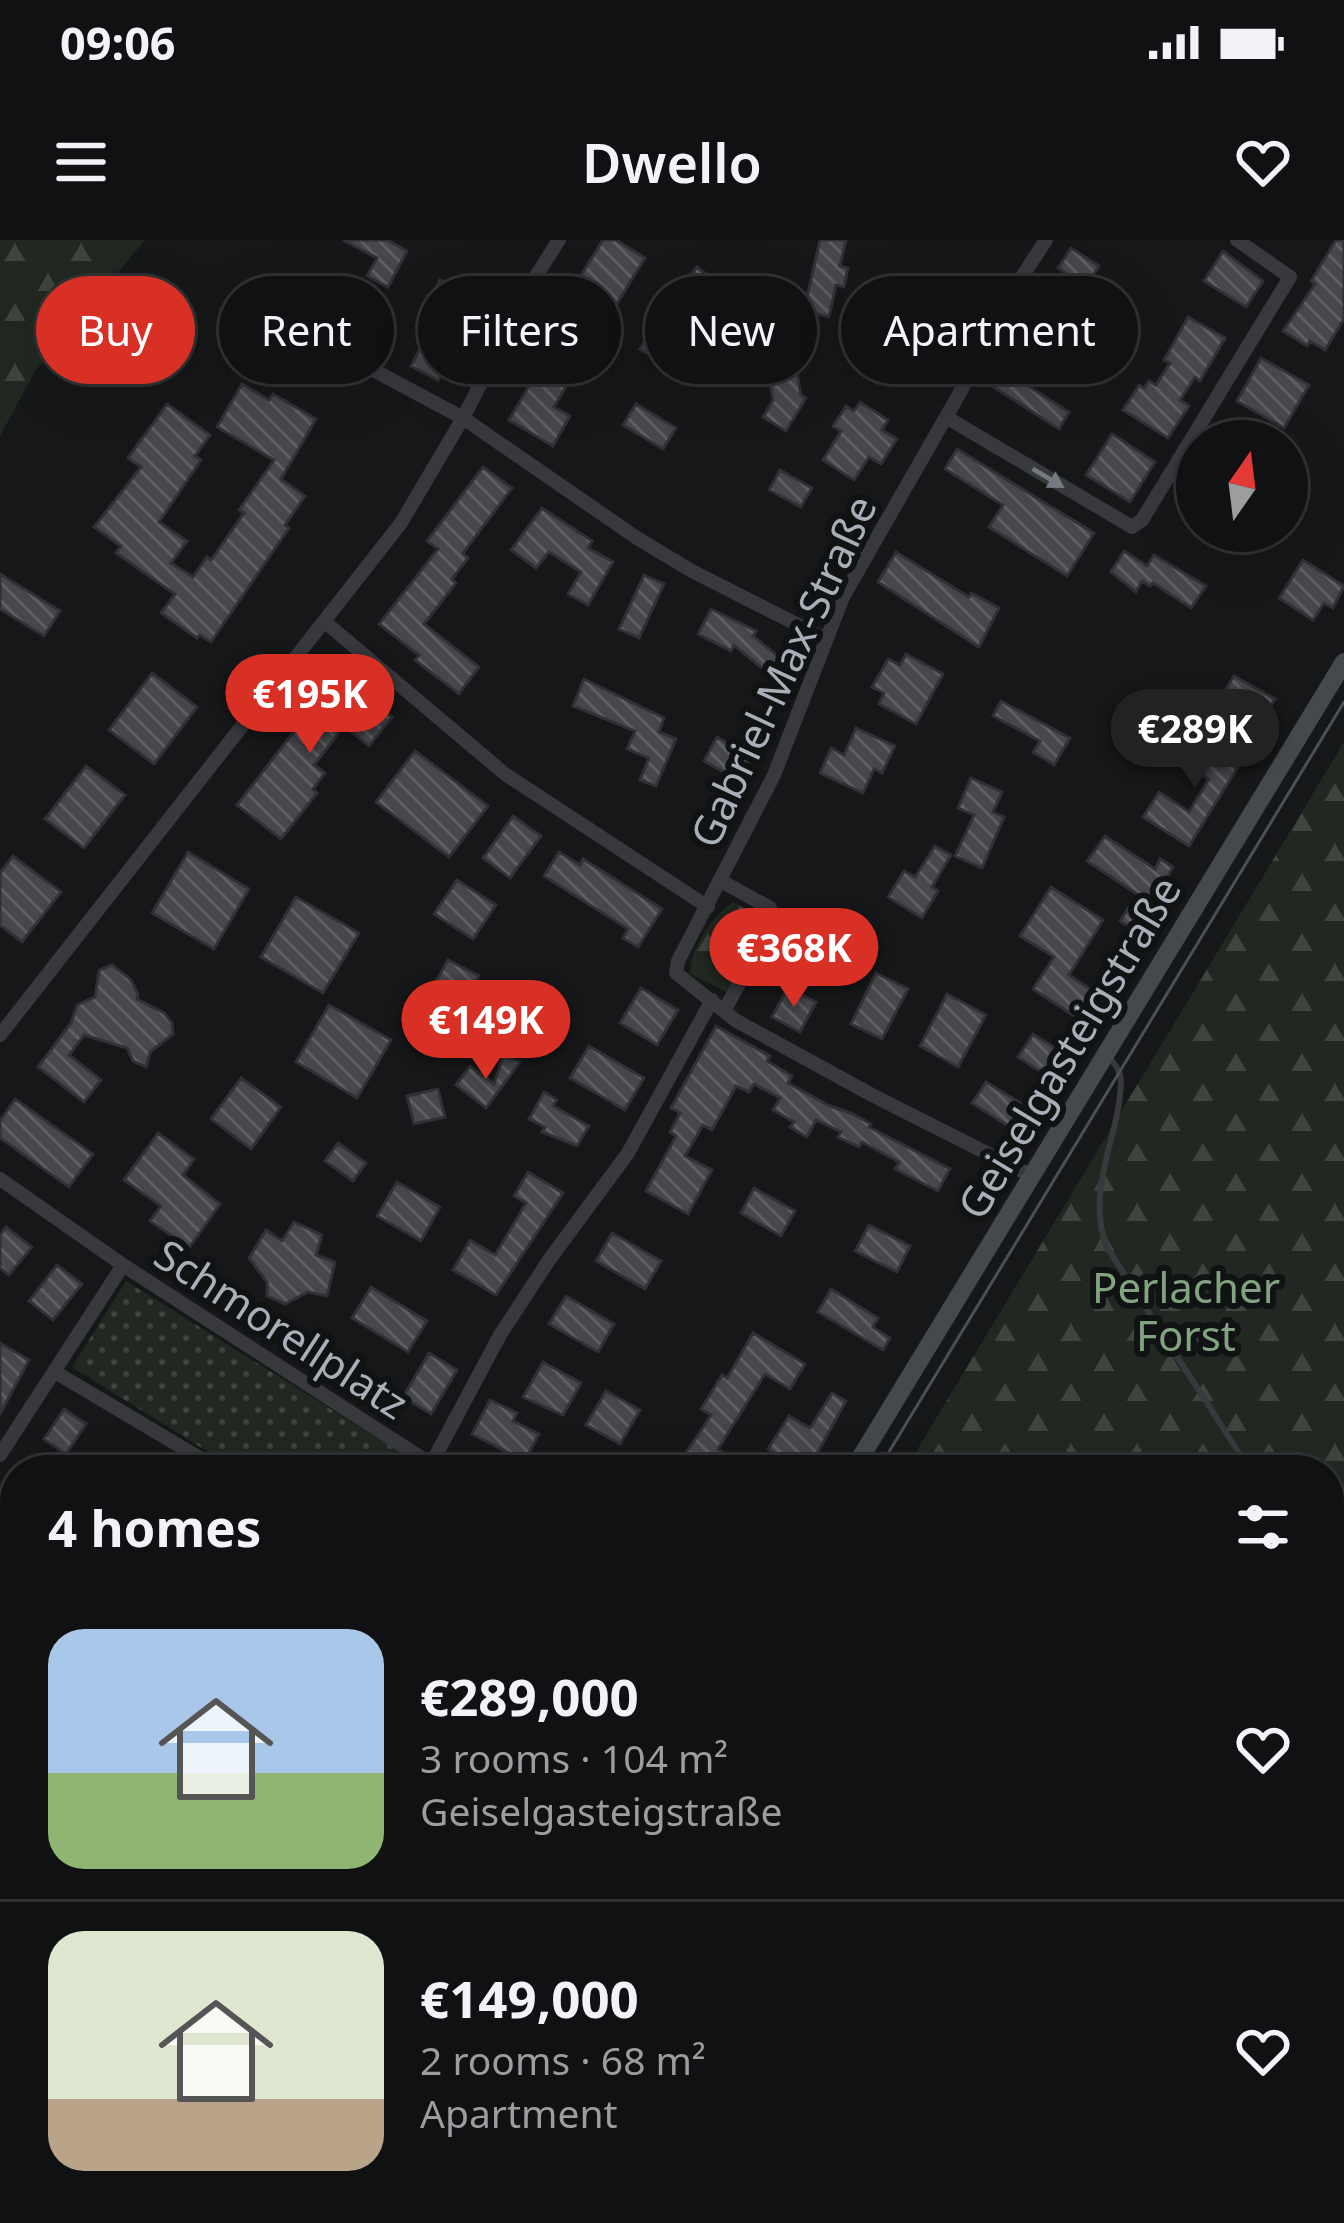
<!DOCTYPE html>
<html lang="en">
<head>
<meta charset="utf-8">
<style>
  :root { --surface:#101112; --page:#191a1b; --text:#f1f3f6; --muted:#9c9d9f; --line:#303132; --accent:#d93025 }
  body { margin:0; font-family:"Noto Sans",sans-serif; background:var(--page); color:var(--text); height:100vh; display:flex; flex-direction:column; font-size:45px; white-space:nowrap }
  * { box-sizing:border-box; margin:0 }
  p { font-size:39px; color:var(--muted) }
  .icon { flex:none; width:66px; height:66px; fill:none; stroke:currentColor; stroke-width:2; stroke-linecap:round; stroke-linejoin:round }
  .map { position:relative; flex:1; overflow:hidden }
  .details { position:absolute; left:0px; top:1215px; width:1344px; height:768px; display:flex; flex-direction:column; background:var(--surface); border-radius:48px 48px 0 0; box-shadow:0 12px 48px #0002,0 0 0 3px var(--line) }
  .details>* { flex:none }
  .hud { position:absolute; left:36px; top:36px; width:1272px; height:108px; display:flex; gap:24px }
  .needle { width:78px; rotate:14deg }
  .buttons { position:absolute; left:1176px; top:180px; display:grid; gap:24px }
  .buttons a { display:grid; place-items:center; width:132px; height:132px; border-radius:50%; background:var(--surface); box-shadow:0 12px 48px #0002,0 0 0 3px var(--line); font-size:60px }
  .price { position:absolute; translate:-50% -102px; padding:0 27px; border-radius:42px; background:var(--accent); color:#fff; font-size:39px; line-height:78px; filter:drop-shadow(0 3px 6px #0008) }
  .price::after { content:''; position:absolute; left:50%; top:72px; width:36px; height:27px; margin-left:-18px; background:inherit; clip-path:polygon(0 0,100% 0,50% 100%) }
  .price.selected { background:#222; color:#fff }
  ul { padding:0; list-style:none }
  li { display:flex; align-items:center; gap:36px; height:300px; padding:0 48px }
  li+li { border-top:3px solid var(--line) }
  li span { display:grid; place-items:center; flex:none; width:336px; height:240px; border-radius:36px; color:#555 }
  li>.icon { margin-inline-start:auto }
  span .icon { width:144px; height:144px; fill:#fffc; stroke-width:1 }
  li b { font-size:51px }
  h2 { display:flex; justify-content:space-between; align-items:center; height:144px; padding:0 48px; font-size:51px }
  .tag { padding:0 42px; border-radius:54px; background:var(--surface); box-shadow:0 12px 48px #0002,0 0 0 3px var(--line); font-size:42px; line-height:108px }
  .tag.selected { background:var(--accent); color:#fff }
  .status { display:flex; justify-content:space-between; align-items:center; height:84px; padding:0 60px; background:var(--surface); direction:ltr }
  .status svg { height:33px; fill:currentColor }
  header { display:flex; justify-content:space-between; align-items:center; height:156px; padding:0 48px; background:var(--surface); font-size:54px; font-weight:600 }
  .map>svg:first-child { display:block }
  .grass { fill:url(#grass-dots) }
  .forest { fill:url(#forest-firs) }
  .building { fill:url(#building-back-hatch); stroke:#303134; stroke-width:3 }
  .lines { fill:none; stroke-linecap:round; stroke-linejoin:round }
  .lane { stroke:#37393d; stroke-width:6 }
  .street { stroke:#37393d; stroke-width:14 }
  .secondary { stroke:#45484d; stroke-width:18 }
  .tram { stroke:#4c4f54; stroke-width:3 }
  .oneway { fill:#757a81 }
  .labels { text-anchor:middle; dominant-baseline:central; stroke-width:12; stroke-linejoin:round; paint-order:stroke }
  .street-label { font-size:42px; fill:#a8afb8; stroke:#111213 }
  .park-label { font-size:42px; fill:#81a380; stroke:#111213 }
</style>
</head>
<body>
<div class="status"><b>09:06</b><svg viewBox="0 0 49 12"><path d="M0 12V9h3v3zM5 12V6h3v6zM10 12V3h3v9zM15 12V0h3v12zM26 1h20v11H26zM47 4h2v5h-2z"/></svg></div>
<header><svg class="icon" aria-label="menu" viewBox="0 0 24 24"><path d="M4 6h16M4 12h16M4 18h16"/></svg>Dwello<svg class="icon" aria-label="heart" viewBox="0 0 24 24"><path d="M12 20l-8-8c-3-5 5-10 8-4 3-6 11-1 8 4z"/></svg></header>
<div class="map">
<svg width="1344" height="1983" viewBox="0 0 1344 1983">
  <defs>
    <pattern id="grass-dots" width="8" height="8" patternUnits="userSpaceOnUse" patternTransform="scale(3)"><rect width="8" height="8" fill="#202821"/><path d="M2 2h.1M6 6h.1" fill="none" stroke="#3e453f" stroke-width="1.8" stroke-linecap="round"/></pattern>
    <pattern id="forest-firs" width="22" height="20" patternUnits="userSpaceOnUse" patternTransform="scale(3)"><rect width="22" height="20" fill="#202821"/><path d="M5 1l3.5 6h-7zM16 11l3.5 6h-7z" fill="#3e453f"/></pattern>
    <pattern id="building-back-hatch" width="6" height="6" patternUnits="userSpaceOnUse" patternTransform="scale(3)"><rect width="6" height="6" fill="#45474b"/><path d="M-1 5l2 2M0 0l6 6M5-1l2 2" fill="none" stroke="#5d5f63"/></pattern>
  </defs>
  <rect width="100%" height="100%" fill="#161718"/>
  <path class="grass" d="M126 1041 422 1226 419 1230H237L72 1127Z"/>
  <path class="forest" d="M0 0H145L35 131 0 196Z
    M1344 502V1983H451L460 1968H1329V1230H905Z
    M733 662 769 681 729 753 690 734C691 706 711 678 733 662Z"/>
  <path class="building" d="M343 0H387L407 11 388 47 367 36 377 18Z
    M603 0H616L645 18 604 85 565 61Z
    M820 0H846L840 26 848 28 844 47 836 45 829 77 804 71Z
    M1336 0H1344V79L1325 110 1310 101 1307 106 1283 91 1315 44 1311 41Z
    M1071 8 1099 26 1086 46 1058 28Z
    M1223 11 1263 41 1246 67 1204 41Z
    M697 27 721 46 717 53 734 67 741 62 752 84 736 103 675 56Z
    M440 40 468 54 456 76 468 82 438 140 411 126 441 68 429 62Z
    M916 51 942 54 939 88 947 89 944 114H939L936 144 907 142Z
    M1049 64 1070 77 1060 92 1066 96 1057 110 1037 97 1014 123 997 112 1006 98 1011 102 1032 69 1042 76Z
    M660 75 690 92 670 127 640 109Z
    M1188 77 1225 98 1200 141 1195 137 1180 160 1189 166 1168 198 1123 170 1139 145 1144 148 1149 141 1156 145 1170 123 1164 120Z
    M555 101 584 117 554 167 570 176 553 206 509 180Z
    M784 106 805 119 797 132 801 155 806 158 786 191 763 177 773 160 768 131Z
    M1261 118 1309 145 1284 188 1237 161Z
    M1003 130 1069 172 1059 189 992 146Z
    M242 144 269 160 273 154 316 179 281 239 305 256 285 285 289 288 211 402 200 395 197 398 161 373 175 354 116 313 121 306 94 287 141 227 128 218 167 164 210 195 195 216 201 220 159 282 187 301 171 323 193 337 207 317 211 320 244 273 239 270 274 220 217 187Z
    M860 162 888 180 882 190 897 199 881 224 869 217 854 240 823 220 841 191 833 186 846 166 854 171Z
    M636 164 676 188 663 209 623 185Z
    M1112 194 1155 222 1130 262 1086 235Z
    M957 209 1094 293 1067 336 989 287 1003 265 945 229Z
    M483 227 512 248 463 313 468 318 452 339 456 343 424 384 479 427 459 454 415 420 419 415 379 384 438 309 427 301Z
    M780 230 812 248 801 267 769 250Z
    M542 268 592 301 588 308 613 322 588 365 568 354 581 332 549 312 536 328 511 310Z
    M1124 311 1147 326 1154 315 1206 346 1191 368 1153 343 1150 346 1142 341 1136 352 1111 332Z
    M896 312 969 357 971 353 999 368 979 407 878 342Z
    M1303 320 1344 346 1333 368 1324 363 1313 380 1279 358Z
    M0 334 60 371 44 396 0 369Z
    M644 335 664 344 639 398 619 389Z
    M711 369 756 391 753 396 780 418 768 433 734 405 731 411 698 394Z
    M906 414 943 434 916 484 879 464 884 453 872 447 888 419 900 425Z
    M152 433 197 467 154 524 109 490Z
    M338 435 392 477 369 506 344 486 314 525 325 533 313 549 317 553 281 599 237 565Z
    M1234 436 1275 459 1264 477 1242 463 1236 473 1218 462Z
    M584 439 664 478 659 492 676 499 656 546 640 540 649 518 627 509 635 491 573 466Z
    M1001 461 1070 498 1054 525 1033 512 1040 501 993 476Z
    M856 488 895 506 882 533 874 529 863 553 820 533 831 508 844 515Z
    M1192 494 1241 522 1189 606 1143 577 1159 552 1189 572 1209 539 1177 519Z
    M717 497 751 517 738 540 704 521Z
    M415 511 488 566 449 617 376 562Z
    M86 526 125 555 84 608 45 579Z
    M971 538 1002 552 993 572 1004 577 982 628 955 616 974 575 958 568Z
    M513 576 541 596 510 638 483 618Z
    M1105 596 1155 629 1160 619 1173 627 1143 679 1147 682 1140 693 1120 681 1137 654 1087 621Z
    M935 606 951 615 932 647 938 651 922 678 888 657 904 631 915 637Z
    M188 612 249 649 214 709 152 673Z
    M559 612 580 625 583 619 662 669 638 707 623 698 628 689 544 636Z
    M13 616 61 652 22 702 0 685V633Z
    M457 640 496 665 473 699 434 674Z
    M1051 647 1103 680 1069 735 1105 759 1088 785 1033 749 1054 717 1020 696Z
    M296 657 359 693 323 753 261 717Z
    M808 691 839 708 828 729 797 712Z
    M448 720 479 736 465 762 434 745Z
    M112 725 130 739 138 754 137 759 164 773 172 783 173 794 150 812 146 827 133 821 127 808 84 795 69 815 101 840 84 862 38 827 71 783 77 765 95 757 99 730Z
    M876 733 908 749 882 799 851 784Z
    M788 747 816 762 800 792 772 777Z
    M641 748 678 770 657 805 620 783Z
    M947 754 986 775 958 827 920 806Z
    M329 765 391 800 357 858 296 822Z
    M716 786 770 816 767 821 792 836 788 843 830 866 851 873 871 884 869 887 950 929 938 951 895 929 899 922 862 902 859 907 838 897 841 892 816 880 807 897 790 887 794 882 773 870 780 858 754 844 749 852 736 846 712 890 703 885 685 916 712 930 688 974 646 951 676 896 670 892 680 873 671 868Z
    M1033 794 1063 813 1049 837 1018 817Z
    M589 806 644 838 625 870 570 838Z
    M503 816 520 822 486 868 456 845 470 826 494 844Z
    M241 838 281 867 251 909 211 879Z
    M986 842 1022 864 1008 886 972 863Z
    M438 849 445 877 414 884 407 856Z
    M544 852 557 860 553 866 589 886 577 906 542 892 545 887 529 879Z
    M15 859 93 914 69 947 0 898V881Z
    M158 893 194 919 183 935 220 964 189 1008 150 981 161 966 124 940Z
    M338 903 366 923 353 941 325 921Z
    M528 932 563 953 496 1055 453 1030 470 1000 495 1015 526 963 514 956Z
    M397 942 440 967 421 1001 377 976Z
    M754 948 795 971 781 996 741 973Z
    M294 982 322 995 316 1015 335 1022 327 1056 308 1052 285 1064 267 1056V1042L249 1018 266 990 282 1001Z
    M869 985 910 1006 897 1032 855 1011Z
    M6 987 32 1007 9 1035 0 1028V995Z
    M612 993 661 1021 645 1049 596 1021Z
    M57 1025 82 1044 53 1080 29 1061Z
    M371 1047 427 1081 408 1112 352 1078Z
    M831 1049 878 1078 873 1087 890 1098 883 1110 818 1072Z
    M566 1056 614 1084 598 1112 549 1084Z
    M753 1093 805 1124 790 1149 765 1134 718 1209 727 1215 717 1230H700L682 1219 711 1175 701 1169 722 1135 727 1138Z
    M0 1103 29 1120 0 1174Z
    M429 1113 457 1130 431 1174 403 1157Z
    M543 1122 581 1143 563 1175 523 1157Z
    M606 1151 640 1170 620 1204 586 1185Z
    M832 1153 846 1161 808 1230H802L768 1209 789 1176 810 1188Z
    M490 1160 517 1173 513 1181 539 1194 525 1221 472 1194Z
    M64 1169 86 1184 66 1214 44 1199Z
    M0 1297 15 1307V1345L0 1367Z
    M0 1692 15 1701V1766L0 1756Z"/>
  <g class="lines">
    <path class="lane" d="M1108 817C1116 824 1121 831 1121 842 1119 900 1086 945 1106 1006L1250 1230
      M1329 1350 1344 1372"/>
    <path class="street" d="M252 65 463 178 637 298 690 330 824 398
      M946 177 1132 287 1142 280 1290 37 1237 0
      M325 382 505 534 708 667
      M721 641 770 668 773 682 724 771
      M0 795 401 283 463 178 536 36 559 0
      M1032 936 872 855 735 780 676 733 678 721 774 535 843 357 962 149 987 90 1046 0
      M0 939 123 1025 440 1230
      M55 1132 220 1230
      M0 1215 123 1025
      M428 1230 500 1095 549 1020 628 913 712 760
      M0 1670 15 1680
      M0 1821 15 1799"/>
    <path class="secondary" d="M853 1230 1344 422
      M392 1983 401 1968"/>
    <path class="tram" d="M878 1230 1344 462
      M415 1983 424 1968"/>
  </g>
  <defs><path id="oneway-solid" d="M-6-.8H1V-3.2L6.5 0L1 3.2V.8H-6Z" transform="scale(3)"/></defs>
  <use class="oneway" href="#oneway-solid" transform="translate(1048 238) rotate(31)"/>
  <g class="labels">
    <g class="street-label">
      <text transform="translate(782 431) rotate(-65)">Gabriel-Max-Straße</text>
      <text transform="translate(1068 807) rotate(-59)">Geiselgasteigstraße</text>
      <text transform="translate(282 1088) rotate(33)">Schmorellplatz</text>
    </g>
    <g class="park-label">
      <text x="1186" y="1046">Perlacher<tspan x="1186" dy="48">Forst</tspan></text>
    </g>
  </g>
</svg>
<div class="buttons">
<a><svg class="needle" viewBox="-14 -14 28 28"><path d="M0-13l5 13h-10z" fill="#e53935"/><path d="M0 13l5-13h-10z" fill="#9c9d9f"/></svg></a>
</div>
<b class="price" style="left:310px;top:516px">€195K</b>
<b class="price selected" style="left:1195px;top:551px">€289K</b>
<b class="price" style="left:794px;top:770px">€368K</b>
<b class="price" style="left:486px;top:842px">€149K</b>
<div class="hud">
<a class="tag selected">Buy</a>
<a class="tag">Rent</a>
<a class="tag">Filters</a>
<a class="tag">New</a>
<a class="tag">Apartment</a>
</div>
<section class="details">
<h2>4 homes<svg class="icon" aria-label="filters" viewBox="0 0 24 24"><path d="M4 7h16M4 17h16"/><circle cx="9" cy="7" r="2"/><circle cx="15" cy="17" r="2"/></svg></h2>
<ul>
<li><span style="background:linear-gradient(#a9c7e8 60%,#8fb573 0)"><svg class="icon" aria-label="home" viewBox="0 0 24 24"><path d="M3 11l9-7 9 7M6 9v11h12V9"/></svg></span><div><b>€289,000</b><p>3 rooms · 104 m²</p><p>Geiselgasteigstraße</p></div><svg class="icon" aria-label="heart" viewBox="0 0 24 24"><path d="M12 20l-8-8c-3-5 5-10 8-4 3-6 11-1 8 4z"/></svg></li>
<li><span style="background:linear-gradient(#dfe7d0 70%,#b9a48a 0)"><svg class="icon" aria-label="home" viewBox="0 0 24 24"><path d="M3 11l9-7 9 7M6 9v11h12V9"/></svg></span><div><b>€149,000</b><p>2 rooms · 68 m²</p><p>Apartment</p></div><svg class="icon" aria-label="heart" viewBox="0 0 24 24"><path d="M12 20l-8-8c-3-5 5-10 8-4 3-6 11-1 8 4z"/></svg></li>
</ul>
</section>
</div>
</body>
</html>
